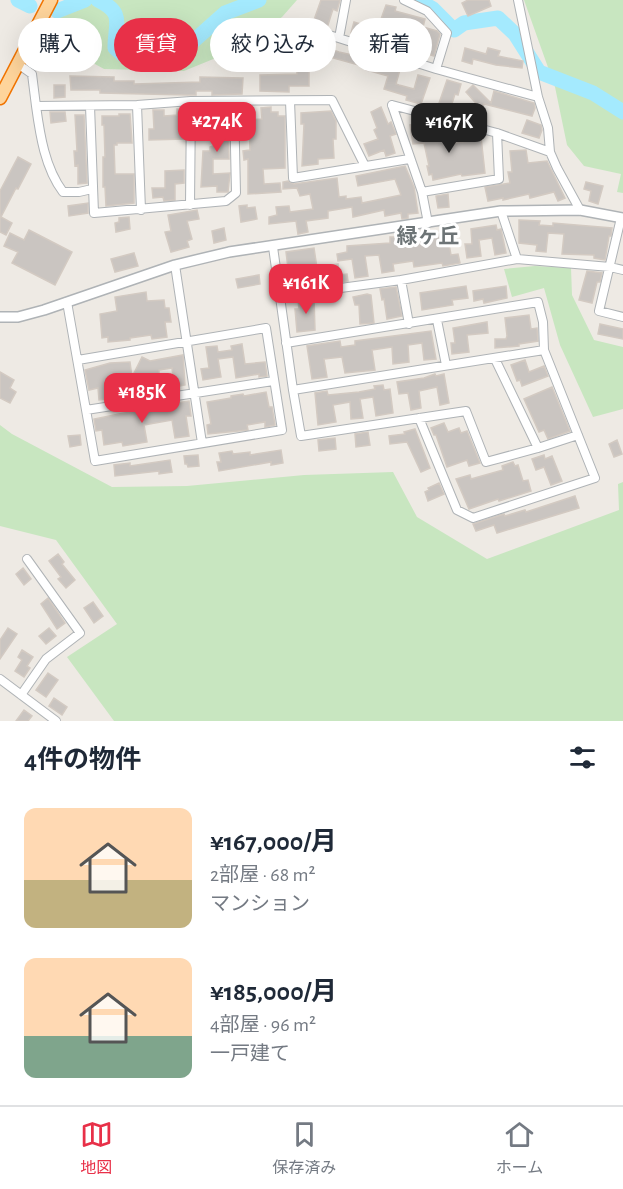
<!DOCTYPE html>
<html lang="ja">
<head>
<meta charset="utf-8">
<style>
  :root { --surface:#fff; --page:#f6f6f7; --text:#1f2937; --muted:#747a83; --line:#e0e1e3; --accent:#e83048 }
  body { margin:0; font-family:"Alegreya Sans","Noto Sans JP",sans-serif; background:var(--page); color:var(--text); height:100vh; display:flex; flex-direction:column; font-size:22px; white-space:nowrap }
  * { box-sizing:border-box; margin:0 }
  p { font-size:20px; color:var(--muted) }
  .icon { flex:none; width:33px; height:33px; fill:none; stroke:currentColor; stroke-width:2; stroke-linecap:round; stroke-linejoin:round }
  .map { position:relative; height:721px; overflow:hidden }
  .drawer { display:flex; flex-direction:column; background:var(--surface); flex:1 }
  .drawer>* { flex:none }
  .banner { position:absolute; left:18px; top:18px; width:588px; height:54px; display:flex; gap:12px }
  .price { position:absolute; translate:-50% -51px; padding:0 14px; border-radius:12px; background:var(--accent); color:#fff; font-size:20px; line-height:39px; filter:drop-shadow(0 2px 3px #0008) }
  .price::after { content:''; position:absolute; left:50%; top:36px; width:18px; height:14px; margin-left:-9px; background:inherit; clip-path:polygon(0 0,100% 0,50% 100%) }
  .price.selected { background:#222; color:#fff }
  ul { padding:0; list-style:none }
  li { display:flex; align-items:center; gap:18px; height:150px; padding:0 24px }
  li span { display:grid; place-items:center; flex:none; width:168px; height:120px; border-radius:12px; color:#555 }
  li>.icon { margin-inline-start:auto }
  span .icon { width:72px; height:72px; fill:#fffc; stroke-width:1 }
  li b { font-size:26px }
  h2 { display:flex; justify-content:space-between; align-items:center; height:72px; padding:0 24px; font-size:26px }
  .chip { padding:0 21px; border-radius:27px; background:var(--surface); box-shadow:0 6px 24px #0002; font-size:21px; line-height:54px }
  .chip.selected { background:var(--accent); color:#fff }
  .tab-bar { display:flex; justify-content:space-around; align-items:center; height:84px; border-top:2px solid var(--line); background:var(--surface); font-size:16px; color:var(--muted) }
  .tab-bar a { display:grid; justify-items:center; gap:3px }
  .tab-bar .selected { color:var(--accent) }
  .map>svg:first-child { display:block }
  .green { fill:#c8e6c0 }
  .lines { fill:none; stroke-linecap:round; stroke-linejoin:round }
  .river { stroke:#a4eafe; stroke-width:15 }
  .building { fill:#cac5c1; stroke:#d3cac2; stroke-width:1.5 }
  .minor-casing { stroke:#afb3b6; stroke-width:10 }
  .tertiary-casing { stroke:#afb3b6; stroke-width:12 }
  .trunk-casing { stroke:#f17401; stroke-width:15 }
  .minor { stroke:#fff; stroke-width:8 }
  .tertiary { stroke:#fff; stroke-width:9 }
  .trunk { stroke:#fed49b; stroke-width:12 }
  .labels { text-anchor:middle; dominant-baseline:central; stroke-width:6; stroke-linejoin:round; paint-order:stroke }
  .quarter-label { font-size:21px; font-weight:bold; fill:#6d7476; stroke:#fff }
</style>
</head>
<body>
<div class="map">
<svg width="623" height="721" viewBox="0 0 623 721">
  <rect width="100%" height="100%" fill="#eeeae4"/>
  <path class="green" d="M64 0H297L282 17 228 53 184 71 104 69 75 53 55 24Z
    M524 0H623V193L617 192 621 174 584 166 567 145 555 87Z
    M535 266 571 268 572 295 594 340 623 347V409L593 417 560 345 544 288 512 297 504 269Z
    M0 425 12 434 112 487 187 486 304 475 393 472 417 517 487 559 619 510 618 484 623 482V721H114L67 657 117 624 56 540 0 526Z"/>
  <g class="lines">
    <path class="river" d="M18 0 30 6
      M98 0C125 13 115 23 115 48L127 58 145 60 180 51 189 45 225 13 259 0
      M418 0 433 9 454 30 464 23 498 18 515 34 539 72 593 93 623 112
      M57 11 85 0"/>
  </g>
  <path class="building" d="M321 0H340L337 11 333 9 327 28 317 25 318 21 314 20Z
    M468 0H489L491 6 468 16 462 3Z
    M386 5 396 7 395 11 425 19 423 27 437 31 440 34 434 56 424 53 428 39 412 34 408 47 383 40 384 36 376 33Z
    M354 22 367 26 363 39 356 37 357 34 351 33Z
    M53 35 59 39 51 56 53 57 50 63 41 58Z
    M293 35 306 39 305 42 322 46 323 43 334 46 333 50 339 52 401 66 396 84 399 85 414 89 418 75 430 78 421 104 406 100 407 96 384 89 388 76 366 70V67L290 46Z
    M465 48 486 54 488 48 500 51 498 56 523 61 522 68 496 65 473 59 472 64 462 61Z
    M297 68H309V86H289V92L260 91V75L297 74Z
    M70 76 114 77V81H134V84L200 82V77L243 78 242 94 212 95V91H196V95H188L100 93V90H71Z
    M447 80 461 84 458 95 455 94 449 113 437 109Z
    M54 85H65V97L54 98Z
    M473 85 491 103 494 91 534 103 535 108 532 116 484 104 482 110 466 92Z
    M271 107V112H278V116H285V168L263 169 264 184 280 183 281 192 248 194V159L244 160 243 151 250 150 249 120 262 119 261 108Z
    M381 107 388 124 391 122 396 134 390 136 395 153 386 156 384 150 369 156 364 144 378 139 374 130 377 128 371 112Z
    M218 108H228L229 159H213V174L230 173 228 192H217V186L201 187 203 151H210V147L219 144 220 122H203V113L218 112Z
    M177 109H184L185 139 149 140V129H154L153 110H164V116L177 115Z
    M465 109 481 113 479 121 463 117Z
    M331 111 336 121V139H333L334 158 318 159V164L302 166 304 124H301V113Z
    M50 112H65L66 121 51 123Z
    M119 114H130L132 143H117V145H114L115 174H134V203L106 206 105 187H103V157H105L104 125H102V116H119Z
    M75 115H84L87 183 78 184V165L75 166 74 151H77Z
    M527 120 541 125 542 130 539 138 522 133Z
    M424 123 425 132 442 129 445 145 470 141 469 138 481 137 485 173 462 176 461 174 433 180 432 174 429 175 427 166H429L424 143 413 144 410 125Z
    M526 150 528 163 547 161 565 198 558 201 554 192 530 198 529 194 503 200V198L488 201 485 187 510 183 508 172H512L510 151Z
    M18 157 31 164 18 189 16 188 1 217 12 223 6 235 0 232V191Z
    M405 166 414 187 418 213 408 214V218L402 219 401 213 385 216 384 210 353 217 352 207 328 211V218L306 221 308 232 298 234 296 221 269 224V217L277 215 276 207 289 206 290 212 313 209 310 194 300 196 297 188 283 189V182L288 181 294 184 337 178 339 197 346 196V199L361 197 362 203 401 195 395 179 358 186 356 176Z
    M184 170V183L175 184V200L164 201 163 197 153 198 152 188H165V171Z
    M586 182 603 186 598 204 589 201 591 191 584 189Z
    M448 194 449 207 438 208 436 196Z
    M88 203V213L69 216 68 206Z
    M247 205V208L255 207 257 219 241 222 239 206Z
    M197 210 199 219 187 221 192 239 187 241 189 247 171 252 165 232 171 231 168 215Z
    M129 217 130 229 116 232 115 223 119 222V218Z
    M519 220 540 221 539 225 553 226V223L612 228 611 236H609L605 260 594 258V255L562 254 564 234 548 233 546 252 536 251 537 245 519 243Z
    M496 225 497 230 501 229 506 253 495 255 492 238 479 240 481 256 467 258 465 244H472L471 229Z
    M224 228 226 240 214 243 212 231Z
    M29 230 72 252 55 285 12 263 18 252 4 246 10 233 24 240Z
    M447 233 451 255 458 254 460 263 443 266 442 263 414 267 413 261 393 264 394 271 382 273 379 255 365 256 368 276 355 278 352 259 338 261 337 254 347 252V246L390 243V237H397V241L410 238V242L427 239V236Z
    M314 248 317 268 338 264 339 275 347 274 348 281 320 283 319 279H316L315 278 297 281 295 267 288 268 286 252Z
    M134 253 138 266 115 272 111 259Z
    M587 271 602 273 600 282H597L592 303 579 300Z
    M259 275 260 284 238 288 236 279Z
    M466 286 468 298 452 300 453 305 422 310 420 293Z
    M506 286 507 298 484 303 483 299 474 301 473 291Z
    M396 287 402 316 387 319 384 299 382 300 380 289Z
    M146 292 147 301 164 300 165 308H169L171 322H165L167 337 152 339 151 335 130 338V340L108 342V337L102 338 100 314 117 311 115 297Z
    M367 294 371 295 374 323 360 324 359 305H355L353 297Z
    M314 298 315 330 297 332 295 309H299L298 300Z
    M529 315 531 329 537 328 538 341 519 344V346L495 348V339H506L507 336 505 318Z
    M487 322 488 333 467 335 469 352 452 354 451 343H455L453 328Z
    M600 324 623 329V339L598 334Z
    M431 331 436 359 424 360 422 343 408 345 409 362 393 364 392 347 372 350 375 370 345 373 342 357 324 359 327 377 312 379 307 346 340 341 341 347 355 345V341Z
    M242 344 245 364 265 362 267 376 259 377V374L236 378 233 357 218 359 221 377 203 380 201 369 209 368 206 347 217 346 218 352 232 350 231 346Z
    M183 355 185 385 174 387 172 368 159 370V390L126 396 123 374 110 376 113 398 99 400 98 388 89 390 85 370 110 363 130 362 132 377 142 357 150 361Z
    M525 360 529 372 544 366 548 376 522 386 520 380 517 381 511 365Z
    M0 372 14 380 10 388 16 392 10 403 0 398Z
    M435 374 436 376 444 374 449 403 440 405 437 387 419 391 421 408 411 410 408 393 399 394 397 382 424 378Z
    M383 385 384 390 390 389 393 413 376 416 373 397 360 399 363 418 351 419 350 402 333 405 336 422 318 425 315 393 327 391 328 395 359 392 375 389 374 386Z
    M552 387 570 431 548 439 544 430 539 432 524 399Z
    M266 392 269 407H272L275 425 265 427V422L247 425 248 430 208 434 207 425 211 424 207 402 231 398V396L243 394 244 396Z
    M189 401 191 416H186L189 436 175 438 172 420 144 425 147 442 123 446 122 442 104 445 102 430 96 431 94 419 119 414 144 410V412L170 408 169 404Z
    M444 423 448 432 459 428 461 433 467 431 480 463 469 466 467 460 447 467 436 435H434L431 428Z
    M415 429 430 468 421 472 407 442 390 444 389 436 405 434 404 432Z
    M368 432 370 445 356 447 355 434Z
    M80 435 81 445 70 447 68 436Z
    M335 438 336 449 319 451 318 440Z
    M617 440 622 454 614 457 609 444Z
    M281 450 283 463 271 465V462L219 471 217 462H221L219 453 232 451 233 454 250 452V455Z
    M198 455 199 466 188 467 187 464H185L184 456Z
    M544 455 545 459 552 456 562 481 551 485 544 467 536 470 532 459Z
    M170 460 172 472 159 474V471L115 476 114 465 130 463V466Z
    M513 462 515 466 518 465 523 481 528 480 531 491 499 501 498 499 469 509 456 479 470 475 471 479 503 470 502 466Z
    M439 483 444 494 428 501 425 492 429 490 428 488Z
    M575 496 579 508 497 533 494 525 476 531 473 524 504 514 505 516 525 510 526 512Z
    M58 554 64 562 62 564 75 580 66 588 58 579 61 577 49 561Z
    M23 568 31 579 24 585 16 574Z
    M48 598 65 623 57 629 41 604Z
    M93 602 103 616 94 623 84 608Z
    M8 628 17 634 0 659V640Z
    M49 628 56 636 46 644 39 636Z
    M22 650 33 657 27 666 30 668 24 677 15 671 22 660 18 657Z
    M48 673 58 680 46 697 36 690Z
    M54 698 67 707 62 715 49 706Z
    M24 710 32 716 28 721H16Z"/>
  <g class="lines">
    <defs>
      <path id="minor" d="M404 0 427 11 447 33 436 69
        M518 0 538 97 548 128 550 152 557 168 580 210
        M301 26 436 69 538 97
        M339 38 346 0
        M18 64 32 74 36 106 137 105 191 101 332 100 365 166
        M290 101 293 178 409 159
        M137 105 141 210
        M392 105 497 133 550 152
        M392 105 422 192 428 223
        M36 106C40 135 45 168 63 192H79L92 189
        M90 106 94 213 226 201 236 193 234 102
        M422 192 499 179 497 133
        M190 205 191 101
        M501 211 517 259
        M621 218 599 311 623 317
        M273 247 293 390 301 436 466 411 486 462 538 448 578 435
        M175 265 202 443
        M401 280 409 324
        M280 296 401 280 517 259 610 267 623 270
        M67 302 95 461 282 430 266 328 78 360
        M437 320 446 365
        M286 343 538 302 543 322 544 350 595 478 473 518 457 510 419 418
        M495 359 538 448
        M293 390 544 350
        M86 410 273 381
        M0 679 56 721
        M21 695 46 659 80 633 27 559"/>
      <path id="tertiary" d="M0 317H18L44 310 175 265 229 252 501 211 580 210 623 218"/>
      <path id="trunk" d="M0 98 51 0"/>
    </defs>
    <use href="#minor" class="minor-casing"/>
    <use href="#tertiary" class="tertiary-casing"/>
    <use href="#trunk" class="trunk-casing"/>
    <use href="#minor" class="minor"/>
    <use href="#tertiary" class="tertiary"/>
    <use href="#trunk" class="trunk"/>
  </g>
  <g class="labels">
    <g class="quarter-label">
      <text x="428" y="236">緑ヶ丘</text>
    </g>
  </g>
</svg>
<b class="price" style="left:217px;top:153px">¥274K</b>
<b class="price selected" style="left:449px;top:154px">¥167K</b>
<b class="price" style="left:306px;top:315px">¥161K</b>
<b class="price" style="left:142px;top:424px">¥185K</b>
<div class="banner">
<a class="chip">購入</a>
<a class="chip selected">賃貸</a>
<a class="chip">絞り込み</a>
<a class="chip">新着</a>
</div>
</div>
<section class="drawer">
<h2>4件の物件<svg class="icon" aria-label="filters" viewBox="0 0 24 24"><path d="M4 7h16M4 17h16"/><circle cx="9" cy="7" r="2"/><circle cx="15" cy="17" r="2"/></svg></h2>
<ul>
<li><span style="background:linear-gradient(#ffd9b3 60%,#c2b280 0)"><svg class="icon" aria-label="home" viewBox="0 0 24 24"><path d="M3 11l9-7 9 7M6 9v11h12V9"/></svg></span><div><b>¥167,000/月</b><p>2部屋 · 68 m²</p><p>マンション</p></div></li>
<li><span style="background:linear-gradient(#ffd9b3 65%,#7fa58c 0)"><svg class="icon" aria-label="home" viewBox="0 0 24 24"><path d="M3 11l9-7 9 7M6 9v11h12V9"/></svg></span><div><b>¥185,000/月</b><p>4部屋 · 96 m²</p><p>一戸建て</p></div></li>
</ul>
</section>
<nav class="tab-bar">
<a class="selected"><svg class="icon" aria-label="map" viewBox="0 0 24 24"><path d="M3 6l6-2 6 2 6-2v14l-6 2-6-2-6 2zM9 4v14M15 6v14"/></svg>地図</a>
<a><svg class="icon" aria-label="saved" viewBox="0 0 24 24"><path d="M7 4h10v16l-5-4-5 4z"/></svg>保存済み</a>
<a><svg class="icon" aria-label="home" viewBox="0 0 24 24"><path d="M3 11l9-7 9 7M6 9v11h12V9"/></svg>ホーム</a>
</nav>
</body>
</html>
